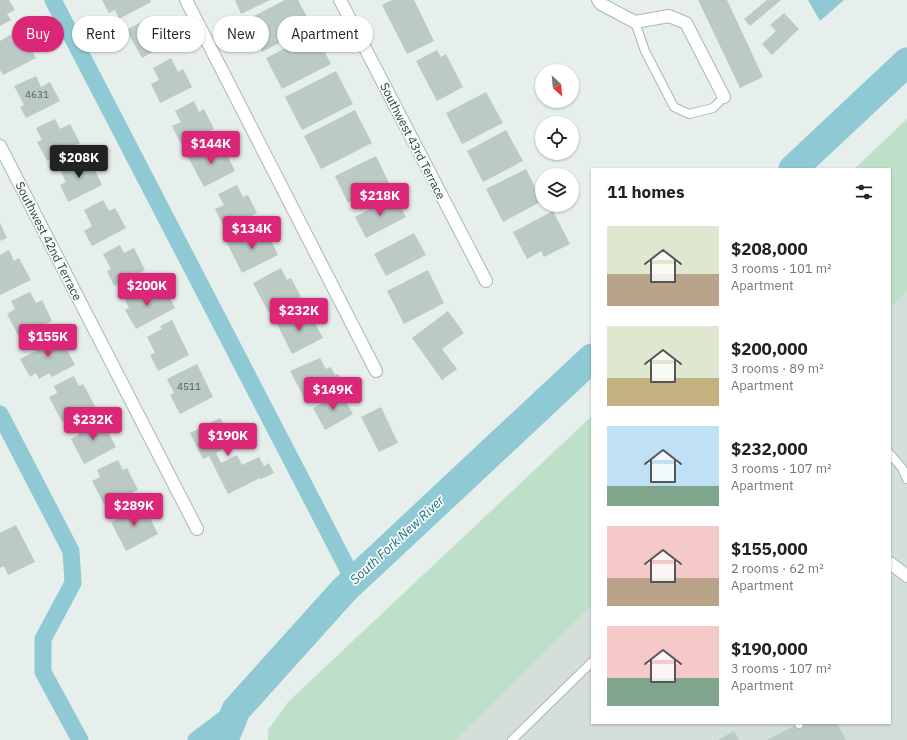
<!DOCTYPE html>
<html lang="en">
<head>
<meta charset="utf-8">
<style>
  :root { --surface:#fff; --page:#f6f6f6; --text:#222; --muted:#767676; --accent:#db2777 }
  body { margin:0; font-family:"IBM Plex Sans",sans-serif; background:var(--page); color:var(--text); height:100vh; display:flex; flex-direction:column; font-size:15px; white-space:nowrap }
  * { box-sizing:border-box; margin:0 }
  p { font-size:13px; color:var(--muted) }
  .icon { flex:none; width:22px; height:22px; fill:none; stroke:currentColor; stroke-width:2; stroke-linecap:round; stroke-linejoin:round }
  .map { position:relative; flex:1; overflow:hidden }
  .drawer { position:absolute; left:591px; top:168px; width:300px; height:556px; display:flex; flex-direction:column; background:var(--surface); border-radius:0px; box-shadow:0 1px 3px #0004 }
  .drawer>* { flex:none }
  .guide { position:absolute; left:12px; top:16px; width:380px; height:36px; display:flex; gap:8px }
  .needle { width:26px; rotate:154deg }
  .buttons { position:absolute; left:535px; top:64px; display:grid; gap:8px }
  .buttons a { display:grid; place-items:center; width:44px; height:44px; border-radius:50%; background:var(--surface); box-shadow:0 1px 3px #0004; font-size:20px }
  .price { position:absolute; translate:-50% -34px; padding:0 9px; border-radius:4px; background:var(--accent); color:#fff; font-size:13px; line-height:26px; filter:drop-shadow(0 1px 2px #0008) }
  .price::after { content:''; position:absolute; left:50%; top:24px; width:12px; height:9px; margin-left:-6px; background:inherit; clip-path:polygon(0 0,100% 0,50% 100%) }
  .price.selected { background:#222; color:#fff }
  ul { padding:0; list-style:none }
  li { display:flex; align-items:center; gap:12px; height:100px; padding:0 16px }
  li span { display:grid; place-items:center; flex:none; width:112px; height:80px; border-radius:0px; color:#555 }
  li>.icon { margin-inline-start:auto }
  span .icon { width:48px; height:48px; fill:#fffc; stroke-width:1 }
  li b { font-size:17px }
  h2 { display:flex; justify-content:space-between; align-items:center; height:48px; padding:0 16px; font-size:17px }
  .tag { padding:0 14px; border-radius:18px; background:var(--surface); box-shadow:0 1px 3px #0004; font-size:14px; line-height:36px }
  .tag.selected { background:var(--accent); color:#fff }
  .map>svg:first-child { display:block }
  .built { fill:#d4dfda }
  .green { fill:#bfe0c8 }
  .water { fill:#8ec9d4 }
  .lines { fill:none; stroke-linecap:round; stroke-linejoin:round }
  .canal { stroke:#8ec9d4; stroke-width:17 }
  .river { stroke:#8ec9d4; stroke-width:29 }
  .building { fill:#bbcac4 }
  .service-casing { stroke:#a8b8b2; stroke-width:10 }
  .minor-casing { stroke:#a8b8b2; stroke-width:14 }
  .service { stroke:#fff; stroke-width:8 }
  .minor { stroke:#fff; stroke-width:12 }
  .labels { text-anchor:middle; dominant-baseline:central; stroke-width:3.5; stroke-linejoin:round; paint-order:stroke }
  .number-label { font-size:10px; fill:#4a645c }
  .street-label { font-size:12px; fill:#24423a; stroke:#f7fbf9 }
  .water-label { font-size:13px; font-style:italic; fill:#1c6f80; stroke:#f7fbf9 }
</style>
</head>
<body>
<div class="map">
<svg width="907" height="740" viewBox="0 0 907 740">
  <rect width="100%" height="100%" fill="#e6efeb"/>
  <path class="built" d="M907 292V740H456L592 605V723H890V309Z"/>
  <path class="green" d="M907 119V292L890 309V169H854Z
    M592 416V605L456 740H268V730L288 702Z"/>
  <path class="water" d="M808 0H844L820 21Z"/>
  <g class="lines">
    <path class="canal" d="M53 0 354 581
      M0 414 71 551 73 583 43 639V672L80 740
      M196 740 236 710"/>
    <path class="river" d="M793 169 907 62
      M224 740 236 710 344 590 592 358"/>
  </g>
  <path class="building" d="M0 0H9L15 10 7 14 11 20 0 26Z
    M102 0H150L151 2 119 19 115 10 109 13Z
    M235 0H270L241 14Z
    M285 0H298L312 26 262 52 246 20Z
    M392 0H414L434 41 407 54 382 5Z
    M698 0H727L763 77 740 88Z
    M767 0H781L750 26 744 19Z
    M784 13 799 29 772 55 762 44 776 31 770 25Z
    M145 20 160 48 142 58 126 30Z
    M315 33 331 64 282 89 266 58Z
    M12 34 17 45 27 40 36 58 3 75 0 70V41Z
    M437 50 441 57 446 54 463 87 437 101 416 61Z
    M171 58 178 72 183 69 192 87 160 103 151 84 159 80 153 68Z
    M336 71 353 104 302 130 285 97Z
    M36 76 41 87 50 82 60 101 26 118 20 107 24 105 14 86Z
    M486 92 503 123 462 144 446 113Z
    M194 101 199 112 204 109 214 129 182 146 172 126 181 122 175 111Z
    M355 110 372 143 321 169 304 136Z
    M55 119 60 129 70 124 80 143 47 161 37 142 42 140 36 128Z
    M506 130 523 161 483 182 467 151Z
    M215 143 221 153 225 151 235 171 204 187 188 157Z
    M88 156 102 185 68 202 60 185 66 182 60 170Z
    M376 156 389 183 348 203 335 176Z
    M526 169 542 201 503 222 486 189Z
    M237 185 243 197 248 195 257 213 225 229 215 209 224 205 218 194Z
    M395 196 406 217 366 238 355 217Z
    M103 200 109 211 115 208 126 228 92 246 84 231 92 226 84 210Z
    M553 211 570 244 544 257 541 251 527 259 513 232Z
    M0 223 7 238 0 241Z
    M258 228 264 239 269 236 278 255 242 273 227 243Z
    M414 233 426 255 386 276 374 254Z
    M120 245 124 253 134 248 145 270 114 286 107 271 111 269 103 254Z
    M9 250 14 261 19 258 31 280 0 295V255Z
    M281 268 287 280 291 278 301 297 269 313 253 283Z
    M428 270 444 303 404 324 387 291Z
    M138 287 145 300 165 289 175 308 136 329 125 310 129 308 123 296Z
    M30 292 36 303 42 300 52 321 19 337 7 314 15 309 11 301Z
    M302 311 308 323 313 320 323 338 292 354 277 324Z
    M448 311 464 333 442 349 457 369 442 380 412 338Z
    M172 320 189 355 158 371 150 355 155 353 147 337 162 329 160 326Z
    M52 335 56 343 62 340 75 365 52 377 49 373 39 379 36 373 30 377 20 359 36 351 32 344Z
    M320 358 326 369 331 367 335 375 338 374 342 382 306 401 290 371Z
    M197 364 213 397 180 414 170 395 174 393 167 379Z
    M74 376 79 386 83 384 95 406 62 422 49 397 57 393 54 386Z
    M341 393 353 414 325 430 313 408Z
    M381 407 398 443 379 452 361 417Z
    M96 418 100 426 104 424 116 447 84 464 71 439 79 435 75 429Z
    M220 418 224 425 226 424 234 440 228 443 230 446 216 453 221 463 237 455 242 465 259 457 264 466 269 463 274 473 261 479 260 478 228 494 209 456 203 459 190 433Z
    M118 460 123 470 127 468 138 490 105 506 92 481 100 477 97 470Z
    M128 505 132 513 144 506 158 534 126 551 111 522 119 518 115 511Z
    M16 525 35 562 8 575 4 566 0 568V533Z
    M800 723H837L846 740H767Z
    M734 731 739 740H718Z"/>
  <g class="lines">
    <defs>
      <path id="service" d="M635 22 645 51 674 107 689 114 713 108 724 97
        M890 454 902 468 907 479
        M799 723V724
        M512 740 592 662"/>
      <path id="minor" d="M186 0 376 371
        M340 0 486 281
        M598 0 601 4 635 22 669 16 686 23 724 97
        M0 146 197 529
        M890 563 907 576"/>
    </defs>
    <use href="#service" class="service-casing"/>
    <use href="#minor" class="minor-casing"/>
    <use href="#service" class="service"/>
    <use href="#minor" class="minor"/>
  </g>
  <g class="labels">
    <g class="number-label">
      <text x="37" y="94">4631</text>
      <text x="189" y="386">4511</text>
    </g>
    <g class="street-label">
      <text transform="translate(413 141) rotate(63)">Southwest 43rd Terrace</text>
      <text transform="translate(49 241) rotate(63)">Southwest 42nd Terrace</text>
    </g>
    <g class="water-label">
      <text transform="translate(397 540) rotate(-43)">South Fork New River</text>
    </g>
  </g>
</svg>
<div class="buttons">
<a><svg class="needle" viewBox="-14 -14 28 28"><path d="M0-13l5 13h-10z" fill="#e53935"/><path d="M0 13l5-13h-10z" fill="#767676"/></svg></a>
<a><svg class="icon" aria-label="locate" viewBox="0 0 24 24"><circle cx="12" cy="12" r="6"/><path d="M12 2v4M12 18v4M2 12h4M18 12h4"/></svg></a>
<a><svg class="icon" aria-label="layers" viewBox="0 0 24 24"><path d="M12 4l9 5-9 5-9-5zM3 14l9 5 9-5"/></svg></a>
</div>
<b class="price" style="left:211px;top:165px">$144K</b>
<b class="price selected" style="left:79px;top:179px">$208K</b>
<b class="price" style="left:380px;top:217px">$218K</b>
<b class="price" style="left:252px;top:250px">$134K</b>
<b class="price" style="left:147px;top:307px">$200K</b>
<b class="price" style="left:299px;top:332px">$232K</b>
<b class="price" style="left:48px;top:358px">$155K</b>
<b class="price" style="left:333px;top:411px">$149K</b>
<b class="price" style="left:93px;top:441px">$232K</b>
<b class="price" style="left:228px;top:457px">$190K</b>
<b class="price" style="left:134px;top:527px">$289K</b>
<div class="guide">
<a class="tag selected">Buy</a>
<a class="tag">Rent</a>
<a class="tag">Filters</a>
<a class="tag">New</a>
<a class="tag">Apartment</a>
</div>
<section class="drawer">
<h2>11 homes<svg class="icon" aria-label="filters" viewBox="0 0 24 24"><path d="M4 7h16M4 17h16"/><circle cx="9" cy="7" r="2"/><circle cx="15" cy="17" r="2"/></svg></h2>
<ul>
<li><span style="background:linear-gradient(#dfe7d0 60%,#b9a48a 0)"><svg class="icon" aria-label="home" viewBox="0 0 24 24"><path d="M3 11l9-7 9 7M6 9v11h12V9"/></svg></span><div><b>$208,000</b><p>3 rooms · 101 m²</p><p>Apartment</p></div></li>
<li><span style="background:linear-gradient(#dfe7d0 65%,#c2b280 0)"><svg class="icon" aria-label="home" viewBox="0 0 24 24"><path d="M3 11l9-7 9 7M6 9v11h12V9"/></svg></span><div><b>$200,000</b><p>3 rooms · 89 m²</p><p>Apartment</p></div></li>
<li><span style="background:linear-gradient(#bfe0f5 75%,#7fa58c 0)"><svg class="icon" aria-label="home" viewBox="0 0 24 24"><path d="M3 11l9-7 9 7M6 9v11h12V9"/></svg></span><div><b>$232,000</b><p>3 rooms · 107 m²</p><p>Apartment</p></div></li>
<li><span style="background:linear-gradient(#f6c9c9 65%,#b9a48a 0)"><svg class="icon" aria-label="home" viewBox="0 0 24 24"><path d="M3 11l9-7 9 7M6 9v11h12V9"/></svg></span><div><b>$155,000</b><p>2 rooms · 62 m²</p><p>Apartment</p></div></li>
<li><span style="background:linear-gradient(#f6c9c9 65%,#7fa58c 0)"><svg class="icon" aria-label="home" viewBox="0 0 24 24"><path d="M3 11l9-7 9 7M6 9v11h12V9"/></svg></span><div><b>$190,000</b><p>3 rooms · 107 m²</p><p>Apartment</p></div></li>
</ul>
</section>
</div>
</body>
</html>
